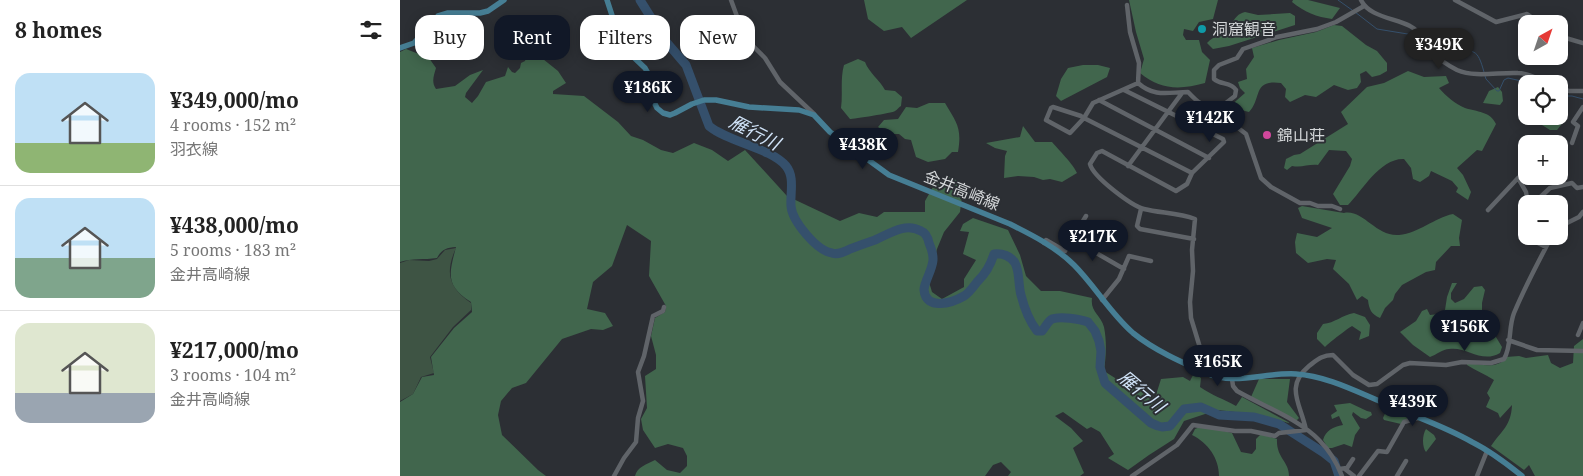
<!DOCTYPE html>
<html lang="en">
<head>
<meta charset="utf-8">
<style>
  :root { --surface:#fff; --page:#f6f6f6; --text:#222; --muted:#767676; --line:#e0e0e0; --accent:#111827 }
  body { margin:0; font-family:"Noto Serif","Noto Sans JP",serif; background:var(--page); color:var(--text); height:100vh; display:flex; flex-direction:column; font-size:19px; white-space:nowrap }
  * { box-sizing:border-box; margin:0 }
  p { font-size:16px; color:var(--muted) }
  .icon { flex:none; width:28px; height:28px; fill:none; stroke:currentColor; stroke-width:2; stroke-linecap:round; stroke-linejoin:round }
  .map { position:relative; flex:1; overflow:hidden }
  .drawer { display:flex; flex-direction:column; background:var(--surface); width:400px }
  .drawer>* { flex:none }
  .guide { position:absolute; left:15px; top:15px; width:475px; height:45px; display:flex; gap:10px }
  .needle { width:32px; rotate:40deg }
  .buttons { position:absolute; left:1118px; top:15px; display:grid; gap:10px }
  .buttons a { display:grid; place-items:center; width:50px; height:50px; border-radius:10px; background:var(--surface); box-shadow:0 2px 12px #0003; font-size:25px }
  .price { position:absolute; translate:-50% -42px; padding:0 11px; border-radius:18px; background:var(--accent); color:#fff; font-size:16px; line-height:32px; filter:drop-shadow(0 1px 2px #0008) }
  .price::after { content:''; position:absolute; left:50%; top:30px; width:15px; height:11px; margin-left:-8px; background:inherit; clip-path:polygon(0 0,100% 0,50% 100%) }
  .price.active { background:#222; color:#fff }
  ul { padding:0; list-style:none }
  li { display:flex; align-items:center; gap:15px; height:125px; padding:0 15px }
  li+li { border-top:1px solid var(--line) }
  li span { display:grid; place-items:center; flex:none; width:140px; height:100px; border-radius:15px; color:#555 }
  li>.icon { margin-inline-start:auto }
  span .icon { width:60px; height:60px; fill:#fffc; stroke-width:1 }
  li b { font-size:21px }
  h2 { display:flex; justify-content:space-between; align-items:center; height:60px; padding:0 15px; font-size:21px }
  .pill { padding:0 18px; border-radius:15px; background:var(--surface); box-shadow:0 2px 12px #0003; font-size:18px; line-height:45px }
  .pill.active { background:var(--accent); color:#fff }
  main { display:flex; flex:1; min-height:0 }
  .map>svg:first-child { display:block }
  .green { fill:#3e5444 }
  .forest { fill:#41664d }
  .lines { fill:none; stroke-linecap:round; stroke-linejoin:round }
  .stream { stroke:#35506c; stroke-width:1 }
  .river { stroke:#35506c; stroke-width:9 }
  .minor { stroke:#606469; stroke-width:4.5 }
  .major { stroke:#467e94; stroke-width:5.5 }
  .culture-dot { fill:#0f9aa8; stroke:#2c2f34; stroke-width:2 }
  .hotel-dot { fill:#d1479c; stroke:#2c2f34; stroke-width:2 }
  .labels { text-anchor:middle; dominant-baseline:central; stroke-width:4; stroke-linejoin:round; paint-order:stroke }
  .poi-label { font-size:16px; fill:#d3d6d8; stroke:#2c2f34; text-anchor:start }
  .street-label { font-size:16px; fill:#d3d6d8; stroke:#2c2f34 }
  .water-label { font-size:18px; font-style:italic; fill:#d1e4f9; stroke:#2c2f34 }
</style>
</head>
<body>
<main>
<section class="drawer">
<h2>8 homes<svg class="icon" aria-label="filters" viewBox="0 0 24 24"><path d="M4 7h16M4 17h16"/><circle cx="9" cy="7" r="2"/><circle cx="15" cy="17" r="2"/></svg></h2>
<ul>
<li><span style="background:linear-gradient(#bfe0f5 70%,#8fb573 0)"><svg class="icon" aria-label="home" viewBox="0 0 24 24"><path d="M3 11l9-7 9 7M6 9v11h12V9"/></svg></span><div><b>¥349,000/mo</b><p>4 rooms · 152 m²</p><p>羽衣線</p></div></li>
<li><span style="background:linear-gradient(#bfe0f5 60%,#7fa58c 0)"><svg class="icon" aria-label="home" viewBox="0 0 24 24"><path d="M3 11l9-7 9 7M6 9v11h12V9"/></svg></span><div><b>¥438,000/mo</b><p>5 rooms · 183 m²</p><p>金井高崎線</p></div></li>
<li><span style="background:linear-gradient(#dfe7d0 70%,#9aa5b1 0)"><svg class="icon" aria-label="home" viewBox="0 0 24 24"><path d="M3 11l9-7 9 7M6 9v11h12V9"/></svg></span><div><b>¥217,000/mo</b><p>3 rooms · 104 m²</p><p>金井高崎線</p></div></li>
</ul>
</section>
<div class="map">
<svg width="1183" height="476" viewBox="0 0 1183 476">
  <rect width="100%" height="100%" fill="#2c2f34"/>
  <path class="green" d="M56 248C45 272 48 287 71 303V310L53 327 30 357 34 373 21 377 13 394 0 401V263L9 260 29 261 37 259 45 250Z"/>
  <path class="forest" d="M464 0H567L511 38 502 27 484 31 468 19Z
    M729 0H818L813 19 799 22 793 31 784 29 783 35 786 40H799L802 52 810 60 805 83C780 90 760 90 740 73L744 59 736 32Z
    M893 0H908L940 8 932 19C917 17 904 12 892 2Z
    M845 12 858 15 890 13 895 16V25L829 46 813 49 807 43C815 35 814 39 822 36 833 30 831 15 845 12Z
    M934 25 942 26 966 45 977 51 987 63V71L980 75 972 77 966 71 960 74 961 82 957 88 948 90 934 85 916 97 905 95 890 102 885 97 886 89 881 83C852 79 862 99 849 112L829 107 845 93 840 88 838 82 847 79 846 69 854 57 852 48 879 40 916 32Z
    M126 43 131 45 138 55 158 71 166 83 153 91V94L184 96 218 122 231 136 243 140 261 150 273 153 294 143 312 150 328 161 345 150 387 196 440 221 459 213 477 217 484 212H525V201L537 180 548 176 562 183 563 188 560 212 544 232 537 249 529 282 532 292 542 299 564 287V279L576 260 563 254 569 232 560 231 563 224 573 218 608 230 620 255 626 276 641 291H660L692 298C690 312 701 315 704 327 707 342 706 357 704 371L726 385 739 383 755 398 761 379 783 377 790 381 794 373 801 378 800 387C811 395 824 399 836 406L842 397 890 423 844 413 817 410 784 421 774 439 749 455 728 470 708 458 714 454 700 432 691 427 687 429 663 412 655 416 671 428 683 441 673 448 684 473 680 476H608L611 472 601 462 593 465 585 476H235C237 467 247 464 255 460L267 470 280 473 287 466V456L283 448 268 444 255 448 243 430 241 419 247 408 245 376 256 369V355L251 336 255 318 265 312 266 306 249 276 251 241 227 225 212 266 193 282 187 309 205 313 213 326 203 330 191 329 162 339 126 383 112 388 101 401 98 415 102 435 138 470 146 476H0V402L13 394 22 377 34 375 31 357 54 328 72 312 71 302C45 285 49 274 56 247 46 248 42 249 37 258 24 260 12 258 0 262V52L6 49 29 58 36 68C34 75 31 82 36 89L55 86 70 75 83 70 66 93 65 97 72 103 78 96 86 82 105 76 108 67 112 72 115 73 120 68 121 63 125 61 126 58 120 47Z
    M458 59 465 62C469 73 480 80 485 90L495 91 502 97 501 106C499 107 497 110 495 111 493 113 453 119 450 119L441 108C443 94 440 79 444 65Z
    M683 65H698L710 68 707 77 661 101 656 96 661 79 668 68Z
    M1008 71 1024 77 1046 76 1049 83 1039 88C1046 96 1055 104 1065 108 1077 112 1090 111 1096 124L1082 151 1077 150 1057 168 1063 175 1071 192 1068 200 1056 192 1058 188 1052 181 1031 171 1029 176 1020 182 1013 179 1011 168 1004 159C980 158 962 191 948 205H940L933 194 950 166 952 159 946 151 929 150 918 165C908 164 902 168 892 166L887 170 884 168 886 159 894 155 900 154 948 124 941 112 967 87 984 83Z
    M1098 87 1102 92 1103 101 1100 105 1083 103 1089 91Z
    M529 103H545C557 123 562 128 558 152H552L545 159 528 162 516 157 511 140 505 139 499 134H488L478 127 484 120 498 119 506 107 517 108Z
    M1147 116 1162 119 1161 125 1157 130H1150L1142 125 1141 117Z
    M623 126 635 142H652C658 149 674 165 677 173L662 182 650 179 643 180 634 177 618 176 604 178 605 156 607 151 595 148 586 143 620 137Z
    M902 206 944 213C963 209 976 237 999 235 1019 233 1034 218 1053 214L1062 220 1059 238 1060 246H1051L1036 262 1035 270 1026 272 1002 285 995 294 993 300 985 308 980 318C971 314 969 309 968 300L962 296 957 300 949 284 933 269 936 260 927 259 908 263 896 253 895 242 897 233 917 237 932 228 902 218 898 208Z
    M1052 283H1057L1051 293V299L1055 303 1064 299 1074 287 1082 286 1085 290 1082 303V314L1102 347 1100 353C1081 364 1067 346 1049 349 1043 349 1036 355 1030 357L1013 345 1000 332 1016 321 1022 311 1027 309 1030 315 1039 314 1045 310 1047 297Z
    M954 313 965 317 970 325 969 336 959 340 961 332 952 326C947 329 930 342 925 347L917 339V333L923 324C935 323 942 315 954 313Z
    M1183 339V476H1135L1129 465 1124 470 1091 446C1102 430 1111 426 1112 405L1100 418 1098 413 1086 407 1090 398 1087 393 1094 380C1085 374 1076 371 1067 365V363C1080 364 1099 370 1106 357L1119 356 1126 358 1148 355 1151 363 1160 368 1173 363 1174 346Z
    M859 379H890L887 402 899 418 896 421 851 397Z
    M950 403 967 411 971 412 972 415 966 419 961 418 953 412 952 415 960 428 955 435 952 447 944 444 932 448H928L923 440C926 430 933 427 943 425L939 416 932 419 931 415 937 411 934 405Z
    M987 409 990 410 1012 420 1001 424 984 420 983 418Z
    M802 426 832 433 841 452 852 454 856 449V439L861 434 877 439C876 458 889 461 889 476H819C819 458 808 443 792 435L795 429Z
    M1026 429 1034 435 1036 439 1026 452C1022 447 1022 435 1026 429Z"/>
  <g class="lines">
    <path class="stream" d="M938 0 952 10
      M955 12 977 29 1020 36
      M1024 37 1030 38 1038 52 1046 56 1052 49C1075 52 1077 47 1084 72
      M1085 76 1086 79 1097 91H1099L1104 80 1108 78 1126 82 1127 84
      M1159 96H1172L1183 99"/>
    <path class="river" d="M240 0 255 24 262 37 286 65 309 126C328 142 371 148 386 166 395 177 390 193 391 206 392 221 417 251 432 253 438 255 444 252 450 249 458 246 466 243 475 240 489 234 505 222 521 231 526 233 528 238 529 243 536 259 533 264 527 279 526 282 524 286 524 290 526 311 552 303 564 296 569 293 573 287 577 282 586 273 590 266 594 254 602 253 611 256 615 263 620 272 618 285 621 295 624 307 630 322 637 331H642C645 328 648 321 652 319 660 316 680 319 688 322L695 331 699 341 701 351 700 367 705 383 751 423 758 426 762 427 770 426 784 409 801 407 819 415 854 417 879 424 924 453 934 461 939 476"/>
    <path class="minor" d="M331 0 342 30 350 43 365 58 380 82 414 114
      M961 0C969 17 995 18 1010 26 1022 32 1024 43 1032 52 1039 59 1049 66 1057 70 1076 78 1098 72 1118 73 1129 73 1140 80 1150 84
      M1055 0 1096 22 1127 14 1141 24
      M727 5 730 32 739 63 738 83C755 98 769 92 788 92 802 107 801 104 822 106L835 96 836 90C831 82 821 85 814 79V70L819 65 837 58 843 49 877 37 917 29 936 22 964 6
      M1159 36 1183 43
      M738 83 693 103 684 118 670 133 646 120 651 108 653 107 681 116 684 118 792 173
      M1159 87 1169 91H1183
      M724 90 823 139 824 142 792 173 787 184 776 191 702 151 697 153 690 164C693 177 732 206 744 209 760 213 779 213 795 219L792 250 793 271 790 302 791 318 808 374
      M699 100 809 158
      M801 104V110L829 121 846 134 861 178 871 187 900 203H910L918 206H932L940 209
      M1172 143 1178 126 1173 122 1183 107
      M728 166 782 93
      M1133 204 1150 188 1172 183 1177 188 1183 187
      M741 209 737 226 740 229 794 239
      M1088 210 1118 178 1126 192 1128 204
      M1159 227 1179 217 1183 212
      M1129 236 1132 240 1146 247
      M672 239 724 269
      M644 243 646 240 665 251 686 216
      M702 300 719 279 729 256 751 261
      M1178 335 1183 323
      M1108 340 1137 350 1183 351
      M832 379 833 386 837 391C863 406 899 419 919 440 929 450 937 463 942 476
      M939 469 947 468 953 459
      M945 469 954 476
      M214 476 224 458 236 442 238 418 243 401 238 372 244 356 253 316 263 311 264 307
      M732 476 777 445 793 425 835 431H851L875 436 879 433 906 430C901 404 884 387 909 366 917 360 922 355 933 355L953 375 969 385 977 384 1003 365 1010 363 1046 365 1062 362 1091 363 1104 359C1112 346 1108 328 1114 313 1125 287 1138 262 1152 236
      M959 476 978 451 987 452 1004 422 1018 418
      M997 476 1006 461
      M1077 476 1087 451"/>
    <path class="major" d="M207 0 221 43 226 50 245 68 249 75 253 86 254 102 257 108 263 113 270 115 275 113 292 104 304 100H316L349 107 399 110 414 115 430 132 489 175 610 224C632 235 656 247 674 265 695 286 710 313 733 333 754 350 781 362 806 373 834 386 866 372 896 374 928 376 959 393 989 405 1016 417 1046 427 1072 442 1090 451 1106 463 1122 476
      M0 48 14 43 38 16 48 13H80L88 11 104 0"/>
  </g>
  <circle class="culture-dot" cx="802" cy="29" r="5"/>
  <circle class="hotel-dot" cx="867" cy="135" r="5"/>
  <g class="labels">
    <g class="poi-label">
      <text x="812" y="29">洞窟観音</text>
      <text x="877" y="135">錦山荘</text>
    </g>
    <g class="street-label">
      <text transform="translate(562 190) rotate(22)">金井高崎線</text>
    </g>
    <g class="water-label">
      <text transform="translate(355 132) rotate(27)">雁行川</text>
      <text transform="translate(742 391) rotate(40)">雁行川</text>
    </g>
  </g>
</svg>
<div class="buttons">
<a><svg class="needle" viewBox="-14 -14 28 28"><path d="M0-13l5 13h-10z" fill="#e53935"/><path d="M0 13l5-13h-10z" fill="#767676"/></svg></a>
<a><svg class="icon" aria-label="locate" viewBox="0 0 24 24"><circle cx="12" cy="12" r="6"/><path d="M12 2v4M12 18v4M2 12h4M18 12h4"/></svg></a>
<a>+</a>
<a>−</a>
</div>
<b class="price active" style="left:1039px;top:70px">¥349K</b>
<b class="price" style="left:248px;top:113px">¥186K</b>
<b class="price" style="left:810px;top:143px">¥142K</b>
<b class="price" style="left:463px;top:170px">¥438K</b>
<b class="price" style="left:693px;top:262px">¥217K</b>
<b class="price" style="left:1065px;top:352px">¥156K</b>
<b class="price" style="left:818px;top:387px">¥165K</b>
<b class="price" style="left:1013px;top:427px">¥439K</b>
<div class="guide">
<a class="pill">Buy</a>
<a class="pill active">Rent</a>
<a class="pill">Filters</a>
<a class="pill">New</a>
</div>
</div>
</main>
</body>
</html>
